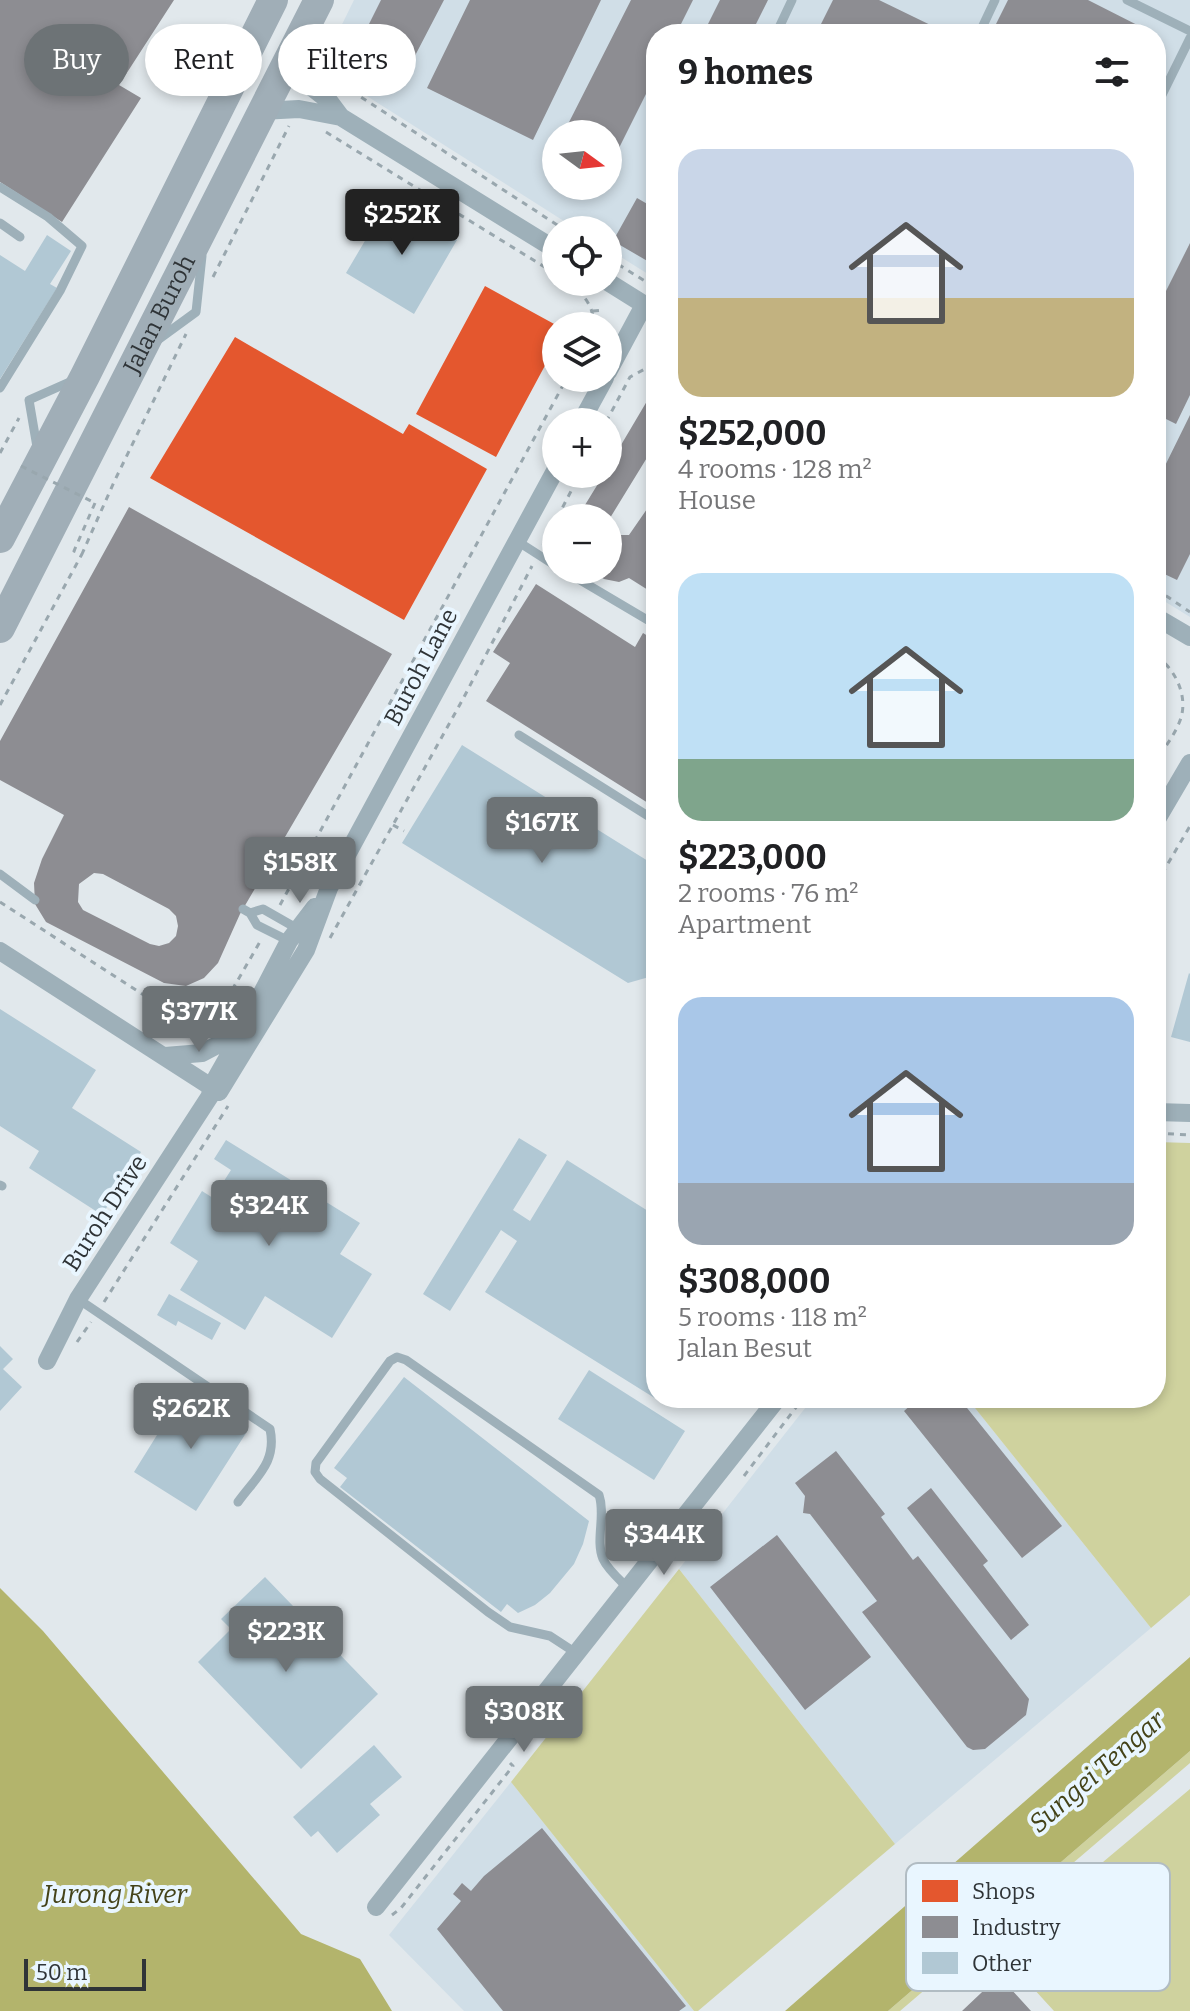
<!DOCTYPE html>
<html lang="en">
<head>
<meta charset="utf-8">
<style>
  :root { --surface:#fff; --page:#f2f2f2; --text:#202124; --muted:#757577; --accent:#6d7376 }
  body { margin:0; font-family:Bitter,serif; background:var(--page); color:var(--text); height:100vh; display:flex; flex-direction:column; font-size:30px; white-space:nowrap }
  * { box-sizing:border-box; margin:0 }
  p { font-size:26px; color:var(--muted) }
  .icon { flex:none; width:44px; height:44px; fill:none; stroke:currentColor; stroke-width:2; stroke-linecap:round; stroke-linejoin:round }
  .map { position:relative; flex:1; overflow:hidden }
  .panel { position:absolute; left:646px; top:24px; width:520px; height:1384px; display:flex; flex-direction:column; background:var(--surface); border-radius:32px; box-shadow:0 4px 12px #0003 }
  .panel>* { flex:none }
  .banner { position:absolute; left:24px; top:24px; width:502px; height:72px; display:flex; gap:16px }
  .needle { width:52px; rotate:105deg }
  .controls { position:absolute; left:542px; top:120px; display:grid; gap:16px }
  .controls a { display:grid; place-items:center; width:80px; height:80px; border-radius:50%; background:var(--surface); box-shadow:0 4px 12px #0003; font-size:40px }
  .scale { position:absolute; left:24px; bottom:20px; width:122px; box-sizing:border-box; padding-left:8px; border:4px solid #2f3437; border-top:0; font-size:22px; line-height:28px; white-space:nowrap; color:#2f3437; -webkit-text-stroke:6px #e9f6ff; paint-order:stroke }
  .price { position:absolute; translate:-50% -68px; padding:0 18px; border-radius:8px; background:var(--accent); color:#fff; font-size:26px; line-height:52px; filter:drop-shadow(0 2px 4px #0008) }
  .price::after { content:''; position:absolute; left:50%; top:48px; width:24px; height:18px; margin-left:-12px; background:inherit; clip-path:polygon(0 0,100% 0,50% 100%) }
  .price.active { background:#222; color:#fff }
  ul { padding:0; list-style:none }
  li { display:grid; align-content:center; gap:16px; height:424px; padding:0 32px }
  li span { display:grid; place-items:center; height:248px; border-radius:24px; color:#555 }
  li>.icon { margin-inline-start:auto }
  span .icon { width:144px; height:144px; fill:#fffc; stroke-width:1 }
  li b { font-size:34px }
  h2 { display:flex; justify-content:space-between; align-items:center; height:96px; padding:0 32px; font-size:34px }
  .pill { padding:0 28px; border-radius:36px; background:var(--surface); box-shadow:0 4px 12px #0003; font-size:28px; line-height:72px }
  .pill.active { background:var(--accent); color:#fff }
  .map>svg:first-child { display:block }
  .built { fill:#d0dee7; fill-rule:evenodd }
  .green { fill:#cfd29e }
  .water { fill:#b3b46c }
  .shops { fill:#e4572e }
  .industry { fill:#8d8d92; fill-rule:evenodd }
  .building { fill:#b1c8d4 }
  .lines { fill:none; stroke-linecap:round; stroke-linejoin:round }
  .path { stroke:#99a7ae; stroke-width:3; stroke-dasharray:6 6; stroke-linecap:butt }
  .service { stroke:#9eb0b9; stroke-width:9 }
  .minor { stroke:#9eb0b9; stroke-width:18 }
  .trunk { stroke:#a0aeb7; stroke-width:30 }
  .path-bridge { stroke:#99a7ae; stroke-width:3; stroke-dasharray:6 6; stroke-linecap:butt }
  .labels { text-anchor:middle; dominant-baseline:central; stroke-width:8; stroke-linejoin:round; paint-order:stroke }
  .street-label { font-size:24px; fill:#2f3437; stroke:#e9f6ff }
  .water-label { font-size:26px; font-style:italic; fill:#444319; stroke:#e9f6ff }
  .key { fill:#e9f6ff; stroke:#b1bcc3; stroke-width:2 }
  .key-label { font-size:22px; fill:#2f3437 }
</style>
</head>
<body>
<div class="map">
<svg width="1190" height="2011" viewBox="0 0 1190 2011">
  <rect width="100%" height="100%" fill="#e1e8ec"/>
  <path class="built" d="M354 0H1190V617L1156 596V34H656V279L608 249V230H578L321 67ZM556 134H608V186H556Z
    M813 1398H967L1151 1628 895 1844 679 1569Z
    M511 1782 694 2011H464L389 1935Z"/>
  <path class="green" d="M1156 1142 1190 1143V1595L1151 1628 967 1398H1156Z
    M679 1569 895 1844 698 2011H694L511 1782Z
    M1190 1751V1763L900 2011H888Z
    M1190 1789V2011H1054L998 1950Z"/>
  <path class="water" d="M0 1588 43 1631 301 1934 360 1959 392 2011H0Z
    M1190 1657V1751L888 2011H785Z"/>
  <path class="shops" d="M485 286 556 325V345L496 457 416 414Z
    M235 337 403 434 409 424 487 469 404 620 150 478Z"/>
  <path class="industry" d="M0 0H174L119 85 141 98 62 222 0 182Z
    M381 0H444L406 73 357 48Z
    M470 0H601L533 140 427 88Z
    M631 0H693L676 34H656V74L608 170V134H563Z
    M720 0H768L751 34H703Z
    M833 0H879L949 34H831L819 28Z
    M1008 0H1088L1155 34H991Z
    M637 198 656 209V266L613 241Z
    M1190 243V395L1176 424 1156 414V311Z
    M656 393V443L610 518H577L604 474H608V467L650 396Z
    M1190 415V554L1177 580 1156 570V484Z
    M656 496V595L629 578 619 582 604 579 591 570H608V527L615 535H629Z
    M129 507 392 654 240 914 218 963 204 978 186 986 164 983 46 922 35 904 34 883 42 859 64 815 0 780V741ZM94 873 103 874 169 909 176 916 178 926 176 936 169 943 159 946 150 944 83 910 78 902 79 884Z
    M536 584 635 647 643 633 656 641V808L486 701 510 663 493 652Z
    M919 1398H959L1062 1526 1022 1558 904 1411Z
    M836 1451 885 1514 881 1517 913 1560 918 1556 1029 1699 1026 1715 985 1749 973 1750 967 1747 862 1612 877 1601 810 1514 803 1513 805 1496 795 1483Z
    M931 1488 988 1561 983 1565 1029 1625 1011 1640 907 1508Z
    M777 1535 871 1657 805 1710 710 1587Z
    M542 1828 686 2006 679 2011H503L437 1929 461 1901 453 1894 462 1883 471 1891 484 1876Z
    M999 1976 1031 2011H962Z"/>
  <path class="building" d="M389 200 457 240 414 314 346 273Z
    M47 235 71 251 50 284 57 288 0 379V255L25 271Z
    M462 745 656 866V975L628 983 402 843Z
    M1189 973 1190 974V1042L1171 1037Z
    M0 1009 96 1070 72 1108 141 1152 102 1215 29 1168 39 1151 0 1126Z
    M519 1138 547 1155 513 1210 530 1221 567 1160 656 1216V1398H664L661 1402 485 1292 517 1241 501 1230 450 1311 423 1294Z
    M226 1140 360 1223 340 1254 372 1274 332 1338 265 1296 245 1330 180 1290 198 1261 170 1243 202 1191 213 1198 231 1170 214 1159Z
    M169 1294 221 1323 212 1340 178 1321 176 1326 157 1315Z
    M0 1346 13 1359 3 1369 22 1387 0 1411Z
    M589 1370 685 1431 654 1480 558 1419Z
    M404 1377 589 1521 583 1544 574 1564 550 1593 535 1605 518 1613 507 1604 501 1612 340 1487 347 1478 334 1468Z
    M185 1390 248 1430 196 1511 134 1472Z
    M265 1577 378 1694 301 1769 198 1662 231 1629 221 1619Z
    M374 1745 402 1777 370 1804 380 1815 337 1853 318 1831 311 1837 293 1817Z"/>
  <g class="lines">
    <path class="path" d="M321 71 565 230
      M326 132 556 274
      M608 258 656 288
      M213 277 289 126
      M568 282C583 294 595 306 593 326
      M593 311 603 310
      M606 422 630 377 656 363
      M0 453 19 418
      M95 503 74 551 82 554 114 482 186 334
      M557 518 580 474
      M543 545 556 520
      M1156 589 1190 612
      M1156 656C1176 669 1190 699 1179 723 1174 736 1164 748 1156 761
      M0 705 82 554
      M393 825 404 831
      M1156 884 1190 826
      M0 902 173 1014 186 1017 224 1004 261 940
      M280 905 567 378
      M330 938 463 699 532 566
      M202 1013 209 1032
      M1156 1133 1190 1135
      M104 1302 228 1106
      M77 1342 91 1322
      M744 1476 803 1398
      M392 1915 401 1908 513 1766 510 1763"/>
    <path class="service" d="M1127 0 1190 31
      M776 34 792 0
      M979 34 995 0
      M1156 107 1190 38
      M0 187 48 217 82 246 60 291 0 388
      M0 223 20 237
      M159 339 196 312 202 256
      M37 447 29 400 74 380
      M517 541 556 566
      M563 570 656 625
      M519 735 656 821
      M0 874 35 900
      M243 909 250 913 257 925 289 941
      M250 913 263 909 298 929
      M0 1185 2 1186
      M78 1299 270 1429C277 1462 257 1476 238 1502
      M576 1653 550 1636 510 1627 488 1612 320 1479 315 1472 316 1463 390 1361 397 1357 406 1360 599 1495C606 1515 595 1540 603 1559 608 1570 619 1579 628 1588"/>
    <path class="minor" d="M295 48 300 69 310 86 329 101 341 117 556 250
      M261 111 299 109 341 117
      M608 282 656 312
      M608 372 644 305
      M581 422 605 378
      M1156 617 1190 637
      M1156 821 1190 763
      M0 951 219 1092
      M165 1056 202 1053 242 1032
      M219 1092 306 950 329 888 556 469
      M1156 1112 1190 1113
      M47 1361 78 1299 210 1096 211 1087 236 1043 289 941 315 907
      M376 1907 778 1398"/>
    <g class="trunk">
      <path d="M0 538 85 376 273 0"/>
      <path id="s1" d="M0 628 319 0"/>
    </g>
    <path class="path-bridge" d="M21 466 95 503"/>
  </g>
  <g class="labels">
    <g class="street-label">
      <text stroke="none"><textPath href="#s1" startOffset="352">Jalan Buroh</textPath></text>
      <text transform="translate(421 667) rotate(-62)">Buroh Lane</text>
      <text transform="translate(105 1213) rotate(-57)">Buroh Drive</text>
    </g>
    <g class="water-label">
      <text transform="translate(1097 1772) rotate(-41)">Sungei Tengar</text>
      <text x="115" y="1894">Jurong River</text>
    </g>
  </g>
  <rect x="906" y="1863" width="264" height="128" rx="12" class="key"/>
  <rect x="922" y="1880" width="36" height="22" fill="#e4572e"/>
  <rect x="922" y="1916" width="36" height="22" fill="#8d8d92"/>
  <rect x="922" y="1952" width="36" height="22" fill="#b1c8d4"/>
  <g class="key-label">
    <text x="972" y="1899">Shops</text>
    <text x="972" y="1935">Industry</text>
    <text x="972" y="1971">Other</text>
  </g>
</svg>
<div class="controls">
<a><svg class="needle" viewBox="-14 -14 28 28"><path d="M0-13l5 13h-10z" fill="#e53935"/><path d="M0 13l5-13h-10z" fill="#757577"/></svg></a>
<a><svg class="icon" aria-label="locate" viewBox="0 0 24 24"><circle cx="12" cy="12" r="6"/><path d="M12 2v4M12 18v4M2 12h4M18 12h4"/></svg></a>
<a><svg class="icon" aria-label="layers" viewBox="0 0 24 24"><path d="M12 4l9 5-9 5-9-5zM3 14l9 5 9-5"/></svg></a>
<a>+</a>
<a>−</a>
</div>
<div class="scale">50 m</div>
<b class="price active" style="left:402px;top:257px">$252K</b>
<b class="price" style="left:542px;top:865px">$167K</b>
<b class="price" style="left:300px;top:905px">$158K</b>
<b class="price" style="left:199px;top:1054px">$377K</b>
<b class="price" style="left:269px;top:1248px">$324K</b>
<b class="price" style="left:191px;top:1451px">$262K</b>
<b class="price" style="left:664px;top:1577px">$344K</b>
<b class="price" style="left:286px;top:1674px">$223K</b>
<b class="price" style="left:524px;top:1754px">$308K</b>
<div class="banner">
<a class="pill active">Buy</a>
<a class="pill">Rent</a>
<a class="pill">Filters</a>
</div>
<section class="panel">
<h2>9 homes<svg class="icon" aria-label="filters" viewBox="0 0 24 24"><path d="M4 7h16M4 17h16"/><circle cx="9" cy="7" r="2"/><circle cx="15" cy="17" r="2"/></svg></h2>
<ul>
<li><span style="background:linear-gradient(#c9d6e8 60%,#c2b280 0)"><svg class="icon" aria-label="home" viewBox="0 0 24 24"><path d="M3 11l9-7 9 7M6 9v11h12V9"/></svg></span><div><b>$252,000</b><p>4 rooms · 128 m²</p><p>House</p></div></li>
<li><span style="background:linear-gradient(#bfe0f5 75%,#7fa58c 0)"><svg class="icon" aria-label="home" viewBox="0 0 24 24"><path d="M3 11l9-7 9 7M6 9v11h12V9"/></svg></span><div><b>$223,000</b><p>2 rooms · 76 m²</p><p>Apartment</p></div></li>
<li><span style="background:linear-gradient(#a9c7e8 75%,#9aa5b1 0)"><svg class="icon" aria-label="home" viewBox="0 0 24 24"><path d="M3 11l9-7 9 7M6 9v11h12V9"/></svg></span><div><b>$308,000</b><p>5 rooms · 118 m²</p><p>Jalan Besut</p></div></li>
</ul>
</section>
</div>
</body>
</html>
